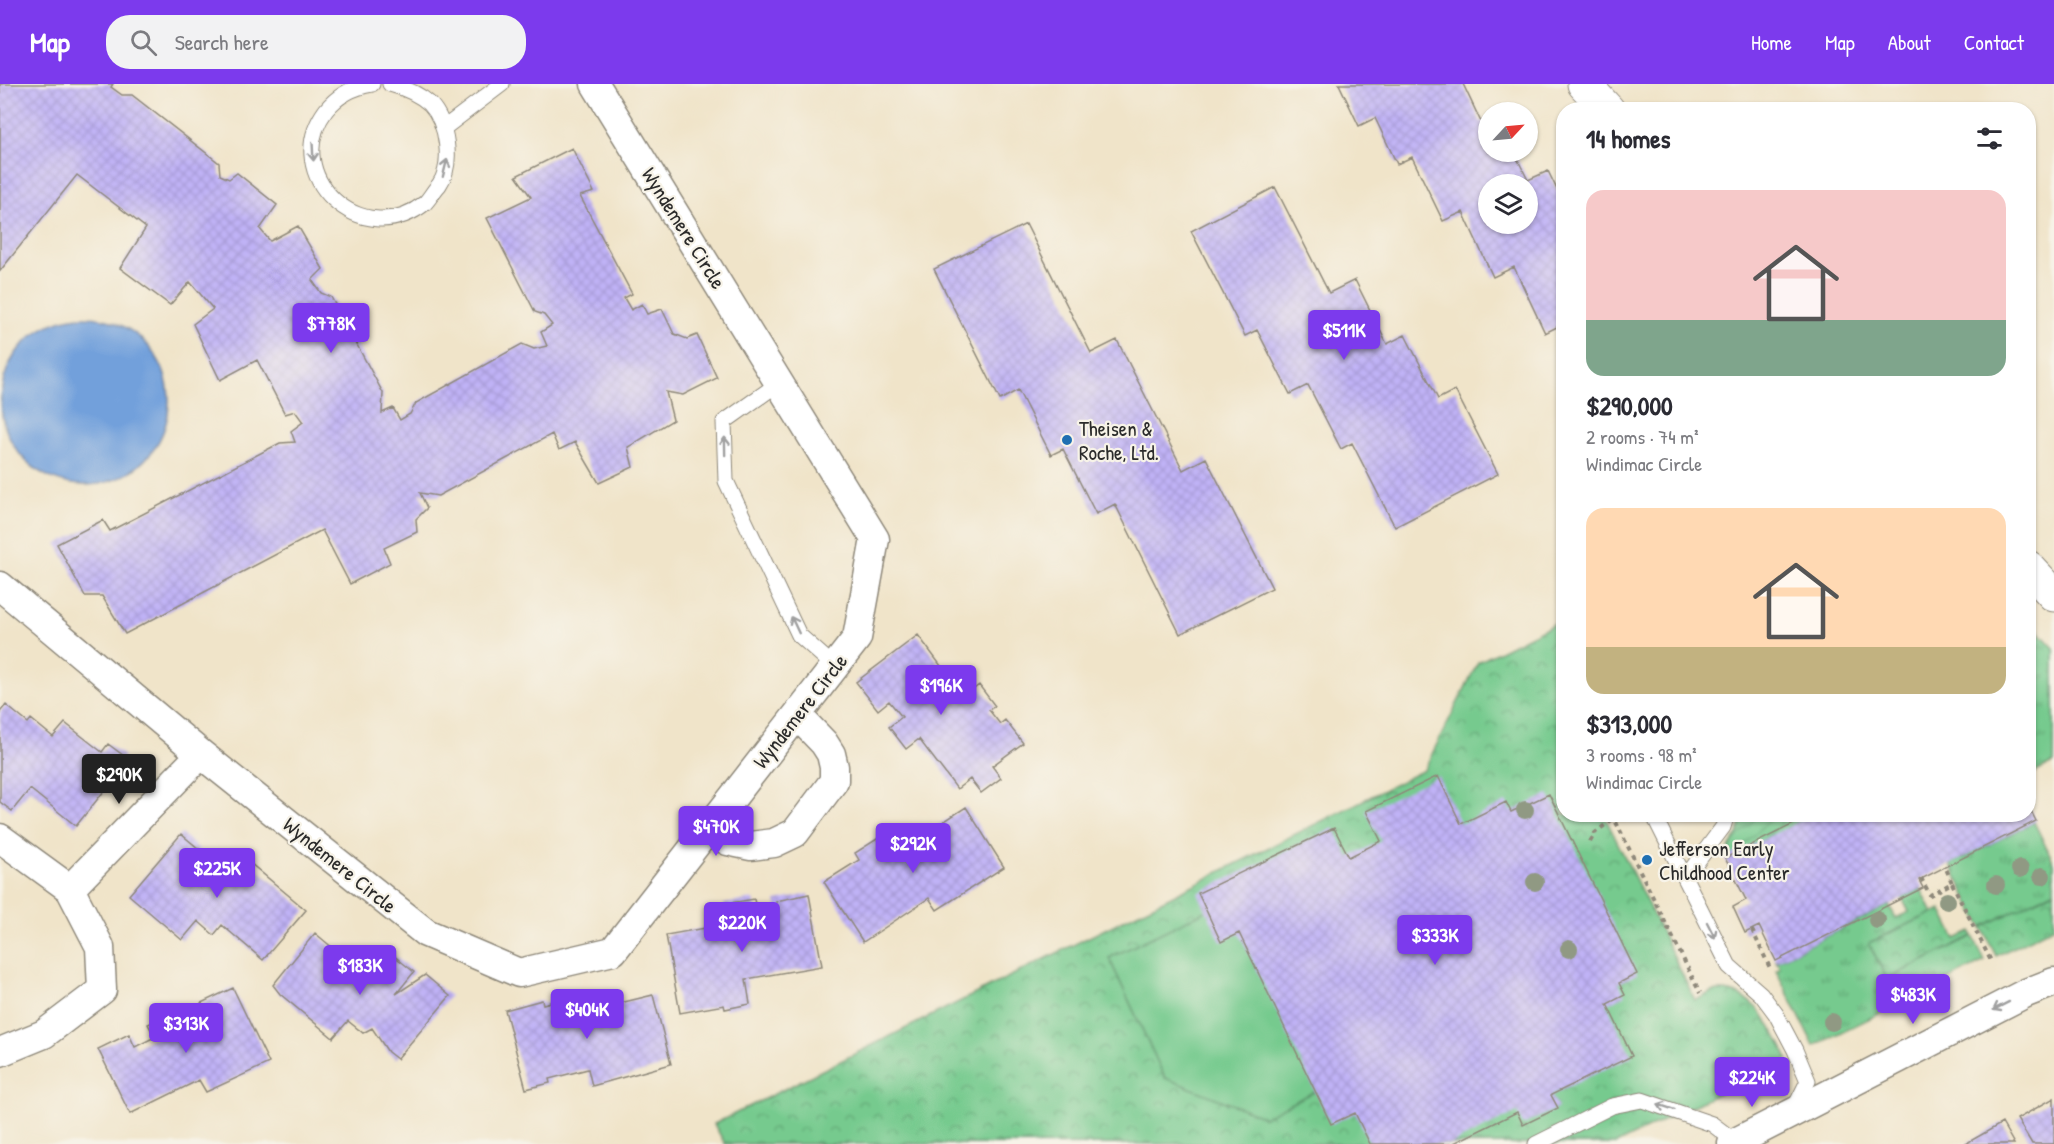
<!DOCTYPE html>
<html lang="en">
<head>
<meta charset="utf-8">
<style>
  :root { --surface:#fff; --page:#f2f2f3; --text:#2b2b33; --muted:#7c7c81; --accent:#7c3aed }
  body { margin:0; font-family:"Patrick Hand",sans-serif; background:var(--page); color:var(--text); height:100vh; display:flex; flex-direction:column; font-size:22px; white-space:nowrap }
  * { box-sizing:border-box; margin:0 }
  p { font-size:20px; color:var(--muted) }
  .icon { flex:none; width:33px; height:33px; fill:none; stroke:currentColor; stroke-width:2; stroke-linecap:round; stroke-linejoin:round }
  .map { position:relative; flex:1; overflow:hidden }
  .side { position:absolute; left:1556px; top:18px; width:480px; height:720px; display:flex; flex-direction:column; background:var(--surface); border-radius:24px; box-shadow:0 2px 4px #0004 }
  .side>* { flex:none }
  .needle { width:39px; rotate:64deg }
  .fabs { position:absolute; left:1478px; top:18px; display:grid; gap:12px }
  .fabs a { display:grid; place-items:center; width:60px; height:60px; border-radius:50%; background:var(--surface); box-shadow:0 2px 4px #0004; font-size:30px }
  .price { position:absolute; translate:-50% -51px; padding:0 14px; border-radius:6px; background:var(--accent); color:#fff; font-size:20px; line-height:39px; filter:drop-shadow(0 2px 3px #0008) }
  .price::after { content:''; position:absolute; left:50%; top:36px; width:18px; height:14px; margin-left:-9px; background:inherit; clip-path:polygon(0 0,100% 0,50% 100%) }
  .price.on { background:#222; color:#fff }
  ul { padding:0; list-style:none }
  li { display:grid; align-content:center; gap:12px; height:318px; padding:0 30px }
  li span { display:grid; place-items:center; height:186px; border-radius:18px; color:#555 }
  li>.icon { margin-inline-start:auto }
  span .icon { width:108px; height:108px; fill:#fffc; stroke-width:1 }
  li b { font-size:26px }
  h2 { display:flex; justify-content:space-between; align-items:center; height:72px; padding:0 30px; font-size:26px }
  header { display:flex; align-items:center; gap:36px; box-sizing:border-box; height:84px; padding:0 30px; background:var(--accent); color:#fff }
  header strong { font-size:28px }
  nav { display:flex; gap:33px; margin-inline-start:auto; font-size:21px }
  .search { width:420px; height:54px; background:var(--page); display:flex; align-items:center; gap:15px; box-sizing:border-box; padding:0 21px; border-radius:24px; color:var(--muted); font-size:22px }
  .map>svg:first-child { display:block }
  .grass { fill:url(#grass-tufts); stroke:#507a5c; stroke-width:1.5 }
  .park { fill:url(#park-crowns); stroke:#507a5c; stroke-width:1.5 }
  .garden { fill:url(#garden-furrows); stroke:#507a5c; stroke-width:1.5 }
  .pitch { fill:#76ca8e; stroke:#507a5c; stroke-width:1.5 }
  .water { fill:#72a0db; stroke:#4e6683; stroke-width:1.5 }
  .building { fill:url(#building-cross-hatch); fill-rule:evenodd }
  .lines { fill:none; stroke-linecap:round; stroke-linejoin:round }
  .service-casing { stroke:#8e887a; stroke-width:17 }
  .minor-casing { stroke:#8e887a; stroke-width:31 }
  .tertiary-casing { stroke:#8e887a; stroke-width:35 }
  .path { stroke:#8e887a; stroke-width:4; stroke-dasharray:4.5 4.5; stroke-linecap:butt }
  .service { stroke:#fff; stroke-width:15 }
  .minor { stroke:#fff; stroke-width:28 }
  .tertiary { stroke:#fff; stroke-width:33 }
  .tree { fill:#909983 }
  .oneway { stroke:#a0a0a0 }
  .poi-dot { fill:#1f6fb2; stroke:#f7f3e8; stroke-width:2 }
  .labels { text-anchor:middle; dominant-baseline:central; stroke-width:4.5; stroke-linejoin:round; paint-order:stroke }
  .street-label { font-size:21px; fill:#2b2b2b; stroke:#f7f3e8 }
  .poi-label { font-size:21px; fill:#2b2b2b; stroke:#f7f3e8; text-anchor:start }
</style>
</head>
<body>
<header>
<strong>Map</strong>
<div class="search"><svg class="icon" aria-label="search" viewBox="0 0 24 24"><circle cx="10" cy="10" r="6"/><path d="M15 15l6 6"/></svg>Search here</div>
<nav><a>Home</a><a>Map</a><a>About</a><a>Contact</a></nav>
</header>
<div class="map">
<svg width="2054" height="1060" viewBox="0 0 2054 1060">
  <defs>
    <pattern id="grass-tufts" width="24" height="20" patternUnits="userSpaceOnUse" patternTransform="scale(1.5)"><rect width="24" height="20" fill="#76ca8e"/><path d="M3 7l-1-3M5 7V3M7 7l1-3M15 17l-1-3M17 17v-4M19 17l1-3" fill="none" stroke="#61a474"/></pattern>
    <pattern id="park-crowns" width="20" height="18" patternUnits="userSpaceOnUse" patternTransform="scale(1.5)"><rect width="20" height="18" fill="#76ca8e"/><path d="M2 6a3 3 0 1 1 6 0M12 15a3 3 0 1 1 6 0" fill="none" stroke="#61a474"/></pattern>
    <pattern id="garden-furrows" width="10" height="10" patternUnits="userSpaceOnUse" patternTransform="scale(1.5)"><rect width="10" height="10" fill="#76ca8e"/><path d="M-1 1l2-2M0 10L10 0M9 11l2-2" fill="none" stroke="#61a474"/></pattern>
    <pattern id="building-cross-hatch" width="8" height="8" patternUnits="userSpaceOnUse" patternTransform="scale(1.5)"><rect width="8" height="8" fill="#c0b2f6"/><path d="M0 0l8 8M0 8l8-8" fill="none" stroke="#a599d3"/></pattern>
  </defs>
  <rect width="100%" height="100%" fill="#f7f3e8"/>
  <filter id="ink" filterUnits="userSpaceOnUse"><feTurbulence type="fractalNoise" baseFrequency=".0167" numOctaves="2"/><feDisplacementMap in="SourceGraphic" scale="12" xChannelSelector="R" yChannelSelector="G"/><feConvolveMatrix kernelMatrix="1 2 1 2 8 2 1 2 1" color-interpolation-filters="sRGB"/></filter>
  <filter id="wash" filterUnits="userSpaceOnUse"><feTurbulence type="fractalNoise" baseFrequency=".008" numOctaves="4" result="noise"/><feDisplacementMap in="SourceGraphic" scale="24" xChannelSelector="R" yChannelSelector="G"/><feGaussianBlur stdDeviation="1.35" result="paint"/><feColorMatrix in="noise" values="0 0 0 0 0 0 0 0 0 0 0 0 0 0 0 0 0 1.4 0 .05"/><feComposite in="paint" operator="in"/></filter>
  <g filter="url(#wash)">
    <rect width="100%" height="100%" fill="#f0e4c9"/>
    <path class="grass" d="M2028 536 2054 564V679L2028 692Z
      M2034 738 2054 779V807L1982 843 1950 780Z
      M1921 805 1933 829 1869 859 1887 895 1973 852 1985 877 1814 962 1776 886 1780 884 1776 877 1889 821 1896 834 1909 828 1902 814Z"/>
    <path class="park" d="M1563 535V730L1604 731 1695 916C1701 914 1707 910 1712 908 1752 900 1775 947 1788 975L1616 1060H725L714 1040 1424 686 1478 578Z
      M2054 807V843L1996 872 1982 843Z
      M1941 825 1956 855 1971 848 1973 852 1887 895 1869 859Z"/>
    <path class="garden" d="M1743 731H1814L1727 774 1725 771 1738 749Z"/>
    <path class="pitch" d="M1282 790 1404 963 1264 1033 1165 994 1109 874Z"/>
    <path class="water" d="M1 317a84 84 0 1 1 168 0a84 84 0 1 1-168 0Z"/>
    <g id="blocks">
      <path class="building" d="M0 0H113L111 3 122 11H132L219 79 220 91 229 95 237 89 277 121 260 145 270 157 298 142 323 185 312 196 321 209 331 213 383 309 382 329 393 324 400 336 410 330 416 319 522 260 534 265 547 262 541 248 552 241 544 231 535 228 487 134 531 113 516 92 572 64 594 108 580 112 632 210 624 214 631 226 642 220 647 230 662 225 674 250 687 255 697 251 717 294 683 311 666 308 673 336 628 363 633 383 599 399 575 358 559 366 552 350 438 412 420 409 427 424 416 435 417 448 384 464 390 479 350 500 322 446 125 550 102 512H85L57 460 103 436 110 447 280 359 295 358 291 347 303 338 295 327 285 330 257 276 220 296 193 240 213 225 190 198 170 221 120 184 146 144 77 91 0 187Z
        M1339 0H1463L1481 38 1488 35V68H1514L1528 96 1548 87 1563 118V240L1545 249 1514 183 1493 193 1463 128 1443 137 1412 73 1397 80 1375 34 1359 42ZM1488 100H1527V140H1488Z
        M1275 103 1329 209 1355 196 1387 260 1405 251 1438 315 1455 306 1498 390 1395 443 1352 359 1341 365 1308 301 1290 310 1257 246 1245 252 1191 147Z
        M1026 140 1091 269 1117 256 1183 386 1206 374 1272 504 1180 550 1115 420 1096 430 1063 365 1051 371 1018 306 1000 316 934 185Z
        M918 551 964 613 979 601 995 622 989 626 1000 640 1005 636 1023 659 992 682 1001 694 981 709 970 695 957 705 919 655 906 665 889 643 902 633 889 617 878 626 856 598Z
        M6 621 28 639 31 635 53 653 65 639 102 668 108 660 124 672 112 687 117 691 76 742 30 705 12 727 0 718V628Z
        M1438 692 1461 740 1506 718 1511 728 1549 710 1637 890 1619 899 1625 911 1607 920 1632 972 1551 1011 1558 1024 1523 1041 1517 1028 1452 1060H1370L1355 1029 1331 1040 1239 849 1221 858 1198 809 1334 744 1349 773 1381 757 1366 727Z
        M2028 721 2036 737 1919 796 1923 804 1776 877 1759 842 1745 849 1733 823 1746 816 1725 774 1814 730H2028Z
        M966 723 1004 783 937 826 929 814 863 858 824 798 859 776 855 769 888 748 898 762 916 750 924 763 943 751 937 742Z
        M181 750 199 765 197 768 227 793 244 774 306 826 263 876 222 841 214 851 198 837 182 856 129 811Z
        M809 810 822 882 746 895 750 920 725 925 724 921 680 929 666 851 705 844 706 849 729 845 724 820 754 815 757 830 777 826 776 817Z
        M315 849 340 870 334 877 349 889 361 881 376 892 393 871 414 888 396 910 425 891 450 912 397 975 388 968 372 944 363 949 348 937 333 954 280 910 273 901Z
        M233 904 269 979 206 1008 199 996 130 1030 98 965 129 950 135 963 155 953 148 940 162 934 169 948 207 929 201 919Z
        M653 911 671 980 592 1002 588 985 549 995 550 999 526 1005 505 926 542 916 543 920 574 912 577 924 597 919 601 935 622 929 620 919Z
        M2054 1014V1060H2032L2017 1035Z
        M2002 1039 2014 1060H1965Z"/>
    </g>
  </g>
  <g filter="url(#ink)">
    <use href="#blocks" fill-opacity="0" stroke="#8e887a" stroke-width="1.5"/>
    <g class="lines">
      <defs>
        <path id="service" d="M372 0C353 3 338 11 326 26 278 91 362 169 425 119 430 114 434 106 439 101 454 80 447 38 430 20 418 9 405 4 390 0
          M444 44 502 0
          M779 299 724 338 726 397 799 551 835 583
          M1653 730 1729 882 1761 910 1776 930 1795 966 1808 997 1794 1025
          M1685 794 1723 743 1727 730
          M1536 1060 1612 1022 1642 1016 1712 1040 1736 1058"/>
        <path id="minor" d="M0 502 201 670 426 849 519 889 613 867 857 554 875 455 595 0
          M707 745 728 757 751 762 774 759 795 749 834 697V683L831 670 824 659 797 631
          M0 754 70 805 100 863 102 906 44 950 0 968
          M70 805 201 670
          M1732 1060 2026 909 2054 898"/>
        <path id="tertiary" d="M1584 0 1608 26
          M2028 483 2054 511"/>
      </defs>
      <use href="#service" class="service-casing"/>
      <use href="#minor" class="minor-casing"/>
      <use href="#tertiary" class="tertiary-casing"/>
      <path class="path" d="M1612 730 1700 909
        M1590 758 1595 749 1614 734
        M1921 794 1930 811 1952 799 1945 782
        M1952 799 1992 879
        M1752 846 1771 886"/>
      <use href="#service" class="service"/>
      <use href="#minor" class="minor"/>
      <use href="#tertiary" class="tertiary"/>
    </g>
    <g class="tree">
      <circle cx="1525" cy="726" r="9"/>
      <circle cx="2020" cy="785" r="9"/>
      <circle cx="2042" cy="792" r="9"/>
      <circle cx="1535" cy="798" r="9"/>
      <circle cx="1996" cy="801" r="9"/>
      <circle cx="1947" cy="817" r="9"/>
      <circle cx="1877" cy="836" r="9"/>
      <circle cx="1569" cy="865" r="9"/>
      <circle cx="1901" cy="904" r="9"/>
      <circle cx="1832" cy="938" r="9"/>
    </g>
    <defs><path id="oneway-shaft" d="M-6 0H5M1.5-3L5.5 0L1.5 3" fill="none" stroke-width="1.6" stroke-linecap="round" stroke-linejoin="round" transform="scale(1.5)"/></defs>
    <g class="oneway">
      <use href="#oneway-shaft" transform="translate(313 68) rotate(87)"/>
      <use href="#oneway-shaft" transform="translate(445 84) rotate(-76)"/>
      <use href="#oneway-shaft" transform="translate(725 362) rotate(-91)"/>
      <use href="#oneway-shaft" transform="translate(795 541) rotate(-115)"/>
      <use href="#oneway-shaft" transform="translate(1711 846) rotate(63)"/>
      <use href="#oneway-shaft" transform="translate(2001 922) rotate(153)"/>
      <use href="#oneway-shaft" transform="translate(1666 1023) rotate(-162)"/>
    </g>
  </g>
  <g class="poi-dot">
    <circle cx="1067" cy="356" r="6"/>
    <circle cx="1647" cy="776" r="6"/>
  </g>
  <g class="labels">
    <g class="street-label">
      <text transform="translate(684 144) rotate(58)">Wyndemere Circle</text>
      <text transform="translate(800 627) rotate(-52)">Wyndemere Circle</text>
      <text transform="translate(340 781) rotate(39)">Wyndemere Circle</text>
    </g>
    <g class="poi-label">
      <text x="1079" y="344">Theisen &amp;<tspan x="1079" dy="24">Roche, Ltd.</tspan></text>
      <text x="1659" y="764">Jefferson Early<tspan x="1659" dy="24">Childhood Center</tspan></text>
    </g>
  </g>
</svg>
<div class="fabs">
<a><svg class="needle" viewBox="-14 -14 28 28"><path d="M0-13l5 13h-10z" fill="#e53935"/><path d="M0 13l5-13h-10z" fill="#7c7c81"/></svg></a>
<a><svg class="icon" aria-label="layers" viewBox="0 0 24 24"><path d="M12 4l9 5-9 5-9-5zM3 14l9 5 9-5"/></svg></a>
</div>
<b class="price" style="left:331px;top:270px">$778K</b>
<b class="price" style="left:1344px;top:277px">$511K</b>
<b class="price" style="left:941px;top:632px">$196K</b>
<b class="price on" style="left:119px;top:721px">$290K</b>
<b class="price" style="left:716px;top:773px">$470K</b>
<b class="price" style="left:913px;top:790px">$292K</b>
<b class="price" style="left:217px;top:815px">$225K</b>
<b class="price" style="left:742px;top:869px">$220K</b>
<b class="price" style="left:1435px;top:882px">$333K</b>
<b class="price" style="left:360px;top:912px">$183K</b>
<b class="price" style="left:1913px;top:941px">$483K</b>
<b class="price" style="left:587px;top:956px">$404K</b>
<b class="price" style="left:186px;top:970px">$313K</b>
<b class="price" style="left:1752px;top:1024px">$224K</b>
<section class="side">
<h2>14 homes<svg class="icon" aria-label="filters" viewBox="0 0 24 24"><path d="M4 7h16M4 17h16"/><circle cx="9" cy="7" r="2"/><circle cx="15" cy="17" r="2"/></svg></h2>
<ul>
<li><span style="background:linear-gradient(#f6c9c9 70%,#7fa58c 0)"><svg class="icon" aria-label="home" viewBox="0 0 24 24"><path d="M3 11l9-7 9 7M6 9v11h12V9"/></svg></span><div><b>$290,000</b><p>2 rooms · 74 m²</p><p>Windimac Circle</p></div></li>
<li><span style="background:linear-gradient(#ffd9b3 75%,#c2b280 0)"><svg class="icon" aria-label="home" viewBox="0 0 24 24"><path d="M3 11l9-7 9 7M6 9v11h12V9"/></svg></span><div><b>$313,000</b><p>3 rooms · 98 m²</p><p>Windimac Circle</p></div></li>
</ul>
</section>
</div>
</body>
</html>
